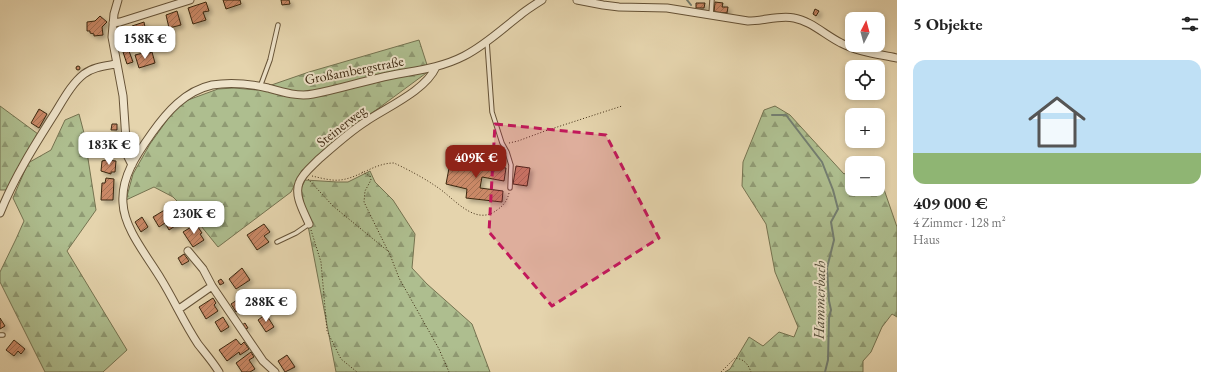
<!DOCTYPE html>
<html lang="de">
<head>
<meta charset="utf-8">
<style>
  :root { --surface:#fff; --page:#f2f2f2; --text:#222; --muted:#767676; --accent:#8f2418 }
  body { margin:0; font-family:"EB Garamond",serif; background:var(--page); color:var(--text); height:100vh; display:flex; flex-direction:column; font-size:15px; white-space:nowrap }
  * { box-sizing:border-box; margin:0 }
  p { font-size:13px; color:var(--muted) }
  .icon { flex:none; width:22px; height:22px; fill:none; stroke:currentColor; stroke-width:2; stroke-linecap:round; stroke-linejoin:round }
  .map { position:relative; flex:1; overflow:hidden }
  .drawer { display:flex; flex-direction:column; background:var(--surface); width:320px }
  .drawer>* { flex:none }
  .needle { width:26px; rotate:6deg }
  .tools { position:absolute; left:845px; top:12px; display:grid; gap:8px }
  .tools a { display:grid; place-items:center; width:40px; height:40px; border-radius:8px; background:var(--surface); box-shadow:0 2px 6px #0003; font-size:20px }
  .price { position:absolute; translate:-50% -34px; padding:0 9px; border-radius:8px; background:#fff; color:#222; font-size:13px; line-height:26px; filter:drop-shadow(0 1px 2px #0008) }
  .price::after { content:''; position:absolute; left:50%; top:24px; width:12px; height:9px; margin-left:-6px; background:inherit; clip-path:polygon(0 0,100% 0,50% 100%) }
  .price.on { background:var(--accent); color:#fff }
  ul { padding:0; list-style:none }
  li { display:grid; align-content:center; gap:8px; height:212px; padding:0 16px }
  li span { display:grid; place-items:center; height:124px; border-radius:12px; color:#555 }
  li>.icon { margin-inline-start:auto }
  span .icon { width:72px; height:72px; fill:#fffc; stroke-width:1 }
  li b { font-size:17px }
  h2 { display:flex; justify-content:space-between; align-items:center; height:48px; padding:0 16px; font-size:17px }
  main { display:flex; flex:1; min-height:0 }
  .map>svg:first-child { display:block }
  .forest { fill:url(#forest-firs); stroke:#757350 }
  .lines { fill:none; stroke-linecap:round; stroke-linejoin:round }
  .stream { stroke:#737e71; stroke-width:2 }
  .building { fill:url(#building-hatch); stroke:#3c2810; filter:url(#shadow) }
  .lane-casing { stroke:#665337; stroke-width:5.5 }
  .street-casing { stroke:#665337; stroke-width:9 }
  .path { stroke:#3c2810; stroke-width:1; stroke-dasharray:1 2; stroke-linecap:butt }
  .lane { stroke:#eee3ca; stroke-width:3.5 }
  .street { stroke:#eee3ca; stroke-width:7 }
  .marked { fill:#c2185b; fill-opacity:0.2; stroke:#c2185b; stroke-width:3; stroke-dasharray:8 5; stroke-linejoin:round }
  .labels { text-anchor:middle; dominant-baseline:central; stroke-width:4; stroke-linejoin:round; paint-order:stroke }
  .street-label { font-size:14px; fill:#3c2810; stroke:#eee3ca }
  .water-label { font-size:15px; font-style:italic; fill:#534c38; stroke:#eee3ca }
</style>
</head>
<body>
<main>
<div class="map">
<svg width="897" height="372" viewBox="0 0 897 372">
  <defs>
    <pattern id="forest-firs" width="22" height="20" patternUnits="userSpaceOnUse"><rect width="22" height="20" fill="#aebe8f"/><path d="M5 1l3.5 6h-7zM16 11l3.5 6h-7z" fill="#8f9a73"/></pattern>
    <pattern id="building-hatch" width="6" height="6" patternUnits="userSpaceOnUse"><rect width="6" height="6" fill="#c98866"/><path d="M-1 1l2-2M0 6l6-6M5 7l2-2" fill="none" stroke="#a46f53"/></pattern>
    <filter id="shadow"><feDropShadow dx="3" dy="3" stdDeviation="2" flood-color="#0004"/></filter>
  </defs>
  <rect width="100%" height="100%" fill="#e5d4ad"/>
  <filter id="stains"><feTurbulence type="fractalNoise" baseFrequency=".005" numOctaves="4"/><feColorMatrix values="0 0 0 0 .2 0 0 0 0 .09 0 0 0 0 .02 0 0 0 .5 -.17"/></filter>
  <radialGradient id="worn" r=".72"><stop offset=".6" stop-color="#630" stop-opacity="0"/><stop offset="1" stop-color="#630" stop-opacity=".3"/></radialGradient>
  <path class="forest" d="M419 40 429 71 334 141 318 155 305 169 302 170 291 192 218 247 197 221 173 197 154 187 126 200 133 174 150 144 175 109 188 100 218 89 234 88 257 90 309 72Z
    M0 106 38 134 6 190H0Z
    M775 106 790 115 844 174 852 169V189H878V172L897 227V317L892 314 882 327 871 352 863 361V372H725L730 369 749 337 763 346 779 332 794 337 798 327 775 272 766 224 742 186 743 162 764 110Z
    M79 114 84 133 96 210 67 251 127 350 103 372H45L0 282V272L16 239 24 221 13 198 28 163 51 150 65 120Z
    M370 171 375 182 393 200 415 234 412 268 427 284 472 324 490 372H336L301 189 305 180 337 182H348Z"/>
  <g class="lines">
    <path class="stream" d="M687 0 691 5
      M772 115H786L822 162 833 190 838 209 831 222 834 240 827 268 829 301 831 310 829 318 828 360 825 372"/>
  </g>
  <path class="building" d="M223 0H240L241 4 226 9Z
    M281 0H289L290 4 282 5Z
    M206 2 209 11 203 12 206 20 193 24 188 8Z
    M715 2 723 3 722 7H728L727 13 714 12Z
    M696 3H705L704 8H696Z
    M815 9 819 11 816 16 813 14Z
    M177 11 181 25 169 28 166 15Z
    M100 16 107 22 102 27 103 35 94 36V34L90 33V31H87V22L95 21Z
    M144 22 145 27 140 29 142 36 131 39 127 29 132 28V26Z
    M129 51 133 62 127 64 123 52Z
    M152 52 155 63 139 68 135 55 143 53 144 55Z
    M76 68a2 2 0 1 1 4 0a2 2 0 1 1-4 0Z
    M39 109 47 114 39 128 31 123Z
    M112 124H117V130H111Z
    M107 133H118L117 148 106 147Z
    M460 159 506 168 504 181 482 177 480 188 503 191 502 202 466 198 467 189 446 184 450 163 458 165Z
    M106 160 116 161 115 172H111V174L101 171 102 161Z
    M516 166 530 168 527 186 513 184Z
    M106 178 114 179 113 200H101L102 183H105Z
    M168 208 178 224 169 230 165 223 159 227 153 217Z
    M142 217 148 227 141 232 135 222Z
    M196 224 202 233 200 234 204 240 193 247 183 232Z
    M264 224 270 232 264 236 269 242 257 250 247 235Z
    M184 254 189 261 182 265 178 258Z
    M242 268 250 280 236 289 229 279Z
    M221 279 224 283 220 285 218 281Z
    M257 293 261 298 263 297 267 303 254 312 252 308 249 310 244 302Z
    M213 298 216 303 214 305 218 311 206 319 199 307Z
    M237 300 242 308 236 312 231 304Z
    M266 314 274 327 266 332 258 320Z
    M223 317 229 327 221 332 215 322Z
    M0 318 5 326 0 329Z
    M245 323 248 328 245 329 242 325Z
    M236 339 241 345 244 342 249 349 240 355 239 352 227 361 219 350Z
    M14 340 25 349 21 354 18 351 14 356 6 350Z
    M251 352 254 357 249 360 255 369 250 372H242L236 363Z
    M287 355 295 367 285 372 278 361Z"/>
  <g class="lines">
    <defs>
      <path id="lane" d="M711 15 712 0
        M487 42 492 112 502 143 507 152 511 165 510 188
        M260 87 270 60 278 25
        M277 242 296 233 309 224
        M0 335H3"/>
      <path id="street" d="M118 0 114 14 112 37 123 96 127 155 132 165
        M577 0 603 5 619 7 667 8 748 21C764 21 779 15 794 18 811 21 825 35 841 43 858 52 878 54 897 58
        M113 23 120 22 190 0
        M0 213C14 178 34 146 55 113 63 100 72 83 84 74 93 67 105 66 116 64
        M309 224C304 212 294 196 299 183 302 174 311 167 318 160 333 147 348 133 365 122 387 107 425 91 436 67
        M188 251 203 269 212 286 263 361 275 372
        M179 309 212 286
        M219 372C213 362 205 353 198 344 184 323 174 300 161 279 148 257 124 229 123 203 121 177 137 154 152 133 167 112 185 91 212 85 229 82 251 84 268 88 282 92 298 97 313 94 335 90 357 83 379 78 407 71 437 70 464 56 484 46 501 30 519 16 526 10 534 5 542 0"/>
    </defs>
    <use href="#lane" class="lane-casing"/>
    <use href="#street" class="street-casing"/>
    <path class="path" d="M509 143 518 141 545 131 622 106
      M362 172 370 176 371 180 365 191 364 202 388 251
      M312 176C321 178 331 181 340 180 359 178 374 163 394 163 409 170 424 178 437 187 454 198 475 227 497 210 504 205 507 201 509 193
      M308 179 333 206 389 252 399 278 439 349 449 372
      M311 230 321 262 327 331 341 359 357 372
      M721 372 735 358C744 359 748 364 751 372"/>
    <use href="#lane" class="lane"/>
    <use href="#street" class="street"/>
  </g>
  <path class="marked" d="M495 124 606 135 659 238 552 306 489 232Z"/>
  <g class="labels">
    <g class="street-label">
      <text transform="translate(354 70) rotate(-11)">Großambergstraße</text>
      <text transform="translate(341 126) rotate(-38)">Steinerweg</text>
    </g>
    <g class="water-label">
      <text transform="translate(819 300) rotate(-89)">Hammerbach</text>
    </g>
  </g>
  <rect width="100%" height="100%" filter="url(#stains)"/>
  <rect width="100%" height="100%" fill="url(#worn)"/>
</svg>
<div class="tools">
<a><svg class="needle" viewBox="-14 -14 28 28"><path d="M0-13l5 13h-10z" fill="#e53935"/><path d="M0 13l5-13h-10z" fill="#767676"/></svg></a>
<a><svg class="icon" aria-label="locate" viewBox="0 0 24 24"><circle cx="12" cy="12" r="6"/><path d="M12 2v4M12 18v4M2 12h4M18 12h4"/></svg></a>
<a>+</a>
<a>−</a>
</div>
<b class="price" style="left:145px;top:60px">158K €</b>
<b class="price" style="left:109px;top:166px">183K €</b>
<b class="price on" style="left:476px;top:179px">409K €</b>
<b class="price" style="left:194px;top:235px">230K €</b>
<b class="price" style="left:266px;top:323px">288K €</b>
</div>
<section class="drawer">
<h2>5 Objekte<svg class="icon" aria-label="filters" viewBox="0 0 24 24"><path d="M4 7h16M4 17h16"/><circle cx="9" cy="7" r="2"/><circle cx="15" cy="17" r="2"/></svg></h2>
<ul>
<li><span style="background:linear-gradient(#bfe0f5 75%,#8fb573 0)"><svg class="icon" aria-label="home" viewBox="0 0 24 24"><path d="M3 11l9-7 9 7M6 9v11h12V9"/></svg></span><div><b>409 000 €</b><p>4 Zimmer · 128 m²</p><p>Haus</p></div></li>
</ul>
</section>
</main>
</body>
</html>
